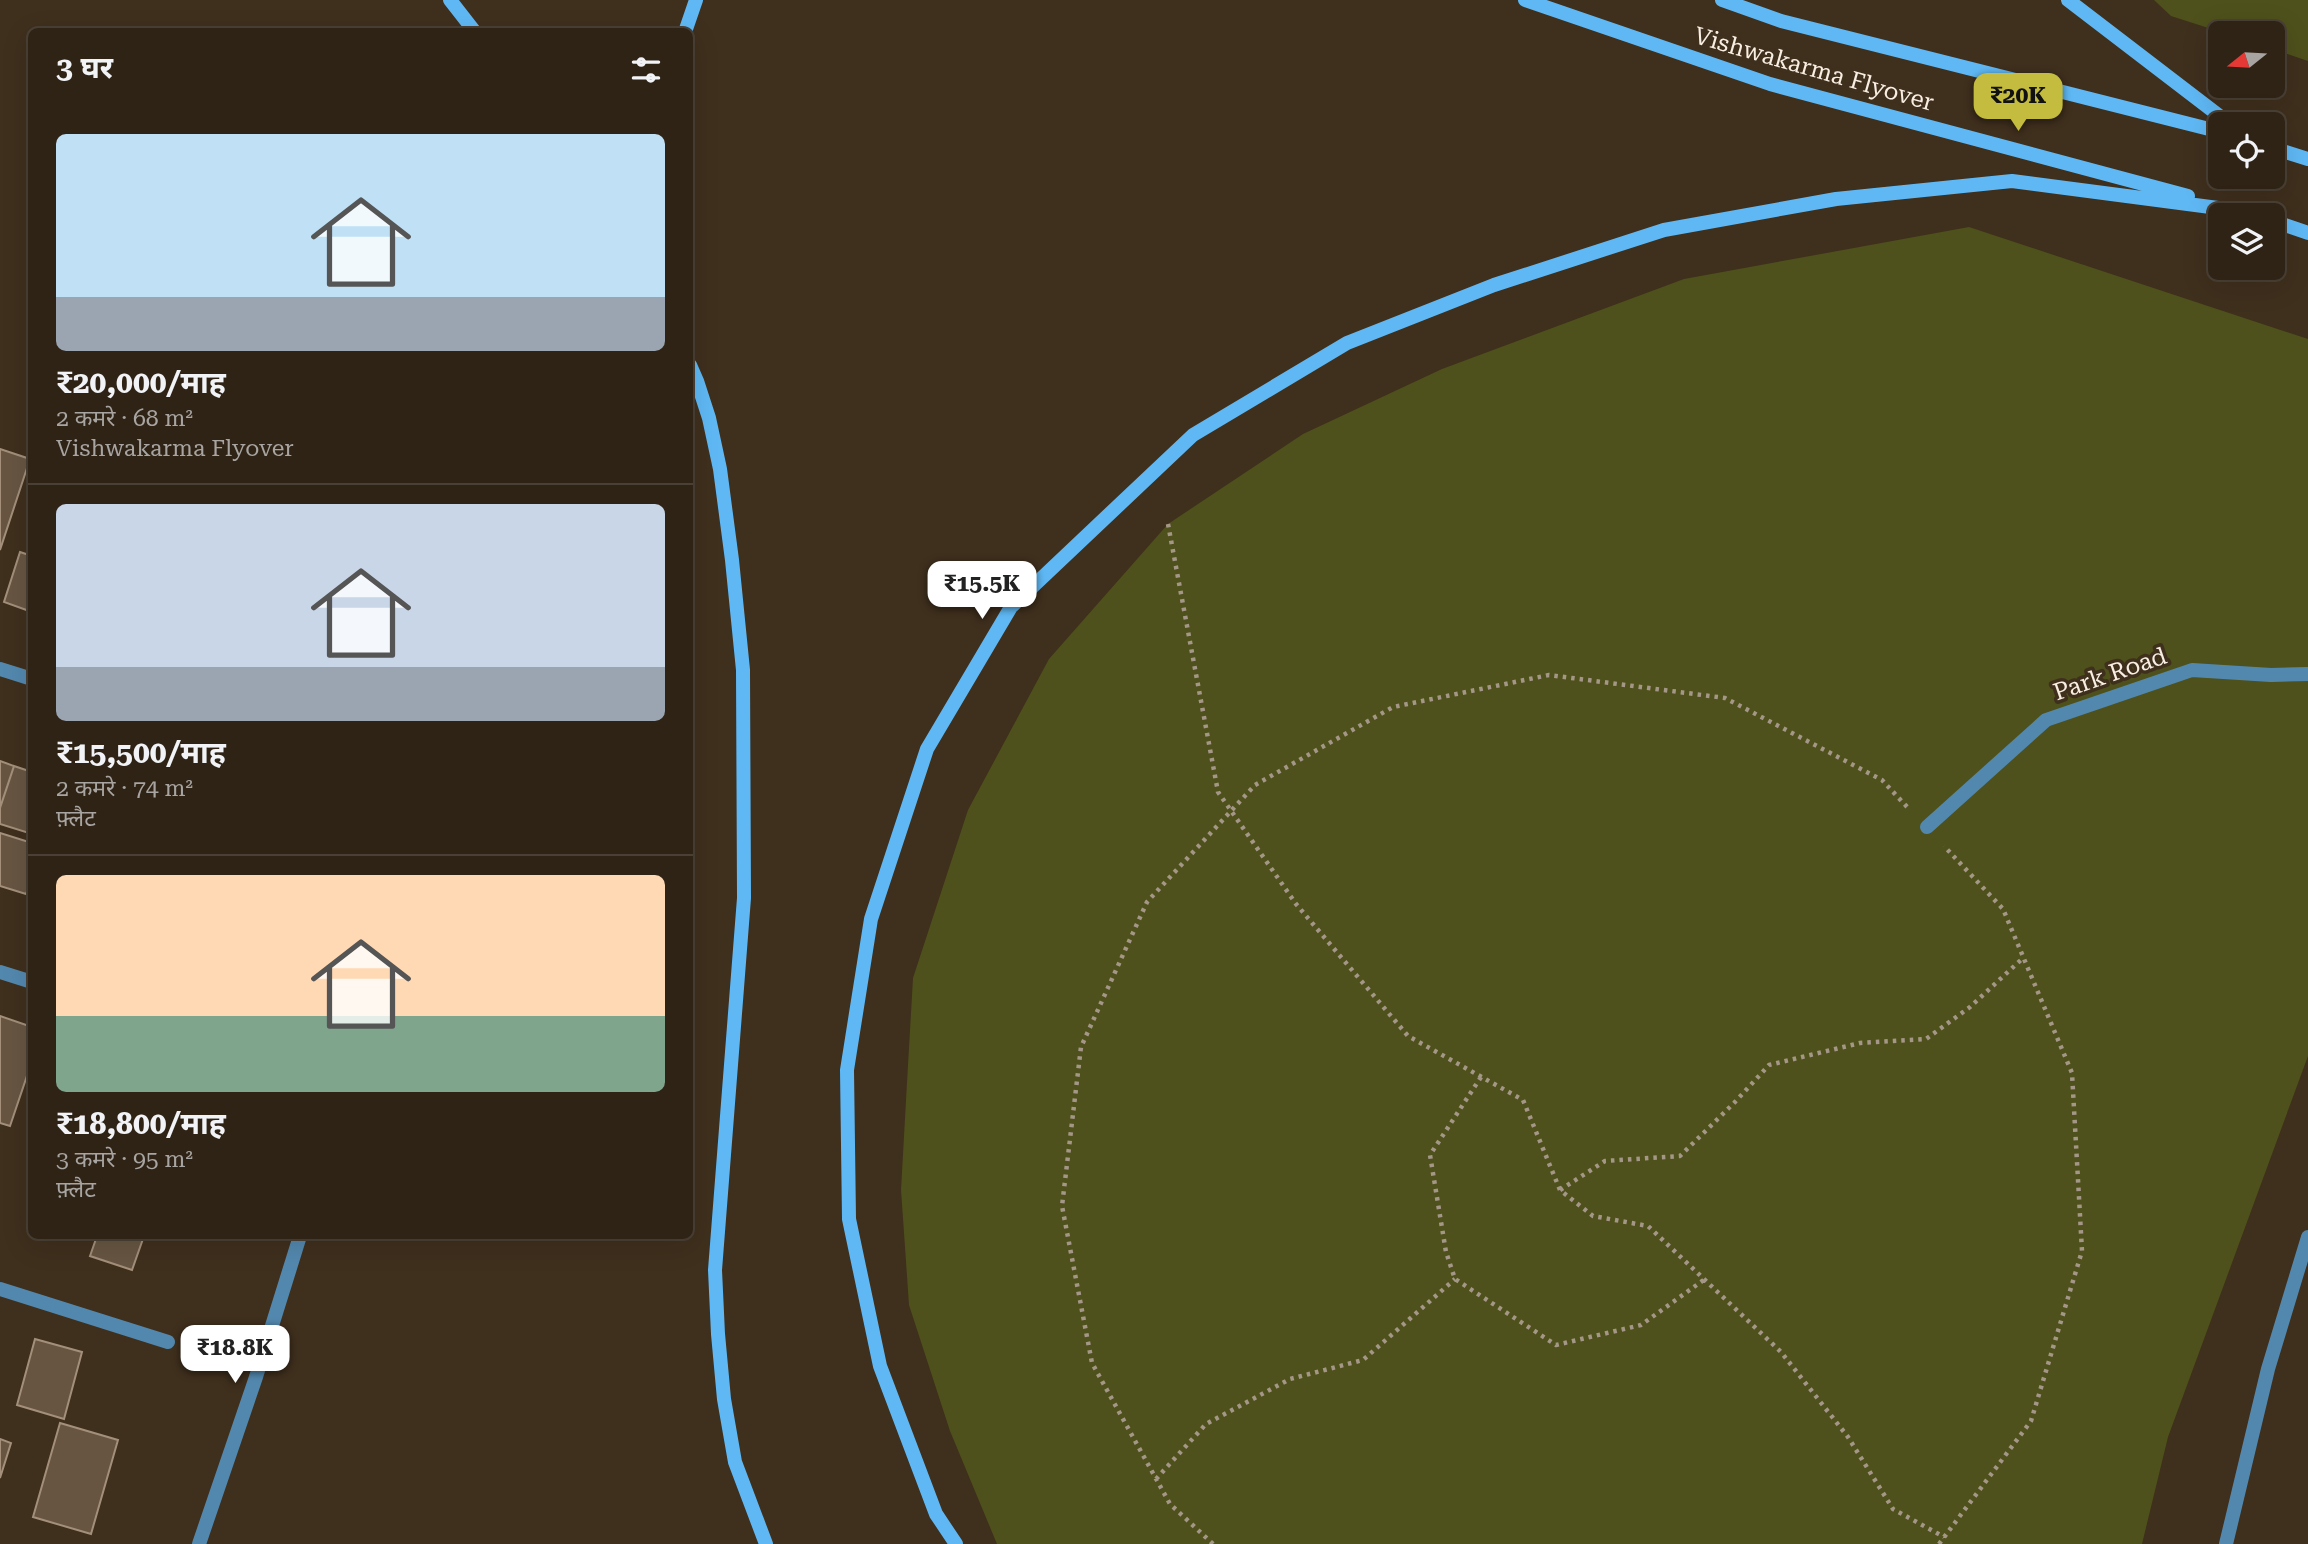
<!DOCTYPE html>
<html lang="hi">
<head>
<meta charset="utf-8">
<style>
  :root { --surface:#2f2316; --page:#3b2f23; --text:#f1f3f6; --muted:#a7a4a1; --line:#4a4035; --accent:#c4bc3e }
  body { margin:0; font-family:"Roboto Serif","Noto Sans Devanagari",serif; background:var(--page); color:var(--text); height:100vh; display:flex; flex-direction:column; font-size:26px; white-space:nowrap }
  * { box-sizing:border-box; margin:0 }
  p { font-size:23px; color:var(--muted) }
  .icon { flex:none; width:38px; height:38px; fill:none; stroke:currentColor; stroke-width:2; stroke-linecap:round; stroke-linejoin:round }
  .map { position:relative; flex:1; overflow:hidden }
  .details { position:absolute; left:28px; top:28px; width:665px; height:1211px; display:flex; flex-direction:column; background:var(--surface); border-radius:10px; box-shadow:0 7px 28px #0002,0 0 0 2px var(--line) }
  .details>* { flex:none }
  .needle { width:46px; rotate:252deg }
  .fabs { position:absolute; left:2208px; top:21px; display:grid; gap:14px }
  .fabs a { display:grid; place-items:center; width:77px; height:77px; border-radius:10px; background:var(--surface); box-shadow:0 7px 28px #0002,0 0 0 2px var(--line); font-size:35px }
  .price { position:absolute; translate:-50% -60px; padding:0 16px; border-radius:14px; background:#fff; color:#222; font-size:23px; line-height:46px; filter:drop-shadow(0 2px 4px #0008) }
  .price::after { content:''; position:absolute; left:50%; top:42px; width:21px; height:16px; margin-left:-10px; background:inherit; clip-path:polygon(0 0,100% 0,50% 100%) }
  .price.active { background:var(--accent); color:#111 }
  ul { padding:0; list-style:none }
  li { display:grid; align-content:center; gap:14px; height:371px; padding:0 28px }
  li+li { border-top:2px solid var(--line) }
  li span { display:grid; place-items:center; height:217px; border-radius:10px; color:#555 }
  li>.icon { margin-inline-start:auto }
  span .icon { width:126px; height:126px; fill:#fffc; stroke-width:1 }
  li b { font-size:30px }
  h2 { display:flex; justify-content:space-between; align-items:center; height:84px; padding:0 28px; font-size:30px }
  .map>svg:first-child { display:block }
  .green { fill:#4e511b }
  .building { fill:#675542; stroke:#a38f7a; stroke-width:2 }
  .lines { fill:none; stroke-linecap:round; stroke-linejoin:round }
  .path { stroke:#a49788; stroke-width:4.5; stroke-dasharray:3.5 5; stroke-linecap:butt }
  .pedestrian { stroke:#5388ae; stroke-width:14 }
  .minor { stroke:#5388ae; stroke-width:14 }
  .tertiary { stroke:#5388ae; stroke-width:14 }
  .secondary { stroke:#5fb8f4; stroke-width:14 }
  .labels { text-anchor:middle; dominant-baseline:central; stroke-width:7; stroke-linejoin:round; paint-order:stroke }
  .street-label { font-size:24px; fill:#f8eee2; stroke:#3f2f1d }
</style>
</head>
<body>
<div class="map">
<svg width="2308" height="1544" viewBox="0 0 2308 1544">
  <rect width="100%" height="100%" fill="#3f2f1d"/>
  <path class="green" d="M2154 0H2308V61L2273 49V33H2224L2171 16Z
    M1969 227 2308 339V1056L2168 1437 2142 1544H997L950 1431 909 1305 901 1190 906 1100 913 978 968 810 1049 659 1168 524 1303 434 1442 369 1684 279Z"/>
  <path class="building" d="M0 449 30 459 0 550Z
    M20 552 32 556V612L4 602Z
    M0 761 14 766 0 808Z
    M14 766 32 772V834L0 824V808Z
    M0 833 32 843V877L26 894 0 886Z
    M0 1016 32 1027V1061L10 1126 0 1123Z
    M97 1236H144L132 1270 90 1256Z
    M35 1339 82 1352 64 1419 17 1405Z
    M60 1423 118 1440 91 1534 33 1517Z
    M0 1439 11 1443 0 1478Z"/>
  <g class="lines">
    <path class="path" d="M1168 524 1218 792 1296 904 1408 1036 1523 1100 1560 1190 1593 1216 1648 1226 1781 1352 1848 1437 1893 1509 1944 1537
      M1481 1077 1430 1155 1446 1252 1455 1279 1556 1345 1641 1325 1705 1279
      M1560 1190 1605 1161 1680 1156 1734 1103 1769 1065 1860 1043 1926 1039 1970 1007 2023 958
      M1156 1479 1206 1424 1290 1379 1363 1360 1455 1279
      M1213 1544 1170 1504 1092 1363 1062 1206 1081 1047 1147 902 1255 785 1393 707 1549 675 1725 698 1882 780 1909 809
      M1939 1544 2031 1421 2082 1251 2072 1073 2003 909 1944 846"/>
    <path class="pedestrian" d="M1927 827 2046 720 2192 670 2271 675 2308 674"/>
    <path class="minor" d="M0 669 32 679
      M0 972 32 982
      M0 1289 168 1342
      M199 1544 256 1377 300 1236"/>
    <path class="tertiary" d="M2226 1544 2268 1369 2308 1237"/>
    <path class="secondary" d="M450 0 475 32
      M1525 0 1770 84 2188 196
      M1722 0 1781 21 2221 132
      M2068 0 2230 124
      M685 32 696 0
      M2273 148 2308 159
      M2273 221 2308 233
      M690 365 697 381 709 418 720 469 732 560 743 670 744 898 715 1270 718 1334 724 1399 735 1462 766 1544
      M956 1544 936 1514 880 1366 849 1219 847 1070 871 919 927 749 1011 607 1193 435 1347 343 1494 285 1664 230 1836 199 2012 181 2241 211"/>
  </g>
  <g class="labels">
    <g class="street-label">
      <text transform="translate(1814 69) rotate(16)">Vishwakarma Flyover</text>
      <text transform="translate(2110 674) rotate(-19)">Park Road</text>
    </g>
  </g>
</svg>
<div class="fabs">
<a><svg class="needle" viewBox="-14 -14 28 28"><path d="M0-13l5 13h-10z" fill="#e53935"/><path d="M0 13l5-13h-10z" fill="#a7a4a1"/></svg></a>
<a><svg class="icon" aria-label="locate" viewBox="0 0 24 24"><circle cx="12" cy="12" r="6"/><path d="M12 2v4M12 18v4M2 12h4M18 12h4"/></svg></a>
<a><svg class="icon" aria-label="layers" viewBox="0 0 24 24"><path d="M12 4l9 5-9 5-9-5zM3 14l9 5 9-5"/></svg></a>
</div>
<b class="price active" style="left:2018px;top:133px">₹20K</b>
<b class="price" style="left:982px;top:621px">₹15.5K</b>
<b class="price" style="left:235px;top:1385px">₹18.8K</b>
<section class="details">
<h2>3 घर<svg class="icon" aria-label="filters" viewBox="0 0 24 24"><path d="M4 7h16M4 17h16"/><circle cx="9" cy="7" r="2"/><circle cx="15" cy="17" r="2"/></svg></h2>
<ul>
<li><span style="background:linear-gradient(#bfe0f5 75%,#9aa5b1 0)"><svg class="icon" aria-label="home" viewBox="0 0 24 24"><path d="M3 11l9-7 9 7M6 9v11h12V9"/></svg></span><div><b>₹20,000/माह</b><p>2 कमरे · 68 m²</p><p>Vishwakarma Flyover</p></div></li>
<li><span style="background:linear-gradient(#c9d6e8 75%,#9aa5b1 0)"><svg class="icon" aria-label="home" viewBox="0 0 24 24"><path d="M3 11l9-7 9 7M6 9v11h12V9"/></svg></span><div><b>₹15,500/माह</b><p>2 कमरे · 74 m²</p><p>फ़्लैट</p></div></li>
<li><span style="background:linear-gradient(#ffd9b3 65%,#7fa58c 0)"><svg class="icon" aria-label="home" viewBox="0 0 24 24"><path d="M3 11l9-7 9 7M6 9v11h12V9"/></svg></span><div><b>₹18,800/माह</b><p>3 कमरे · 95 m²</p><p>फ़्लैट</p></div></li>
</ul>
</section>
</div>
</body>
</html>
